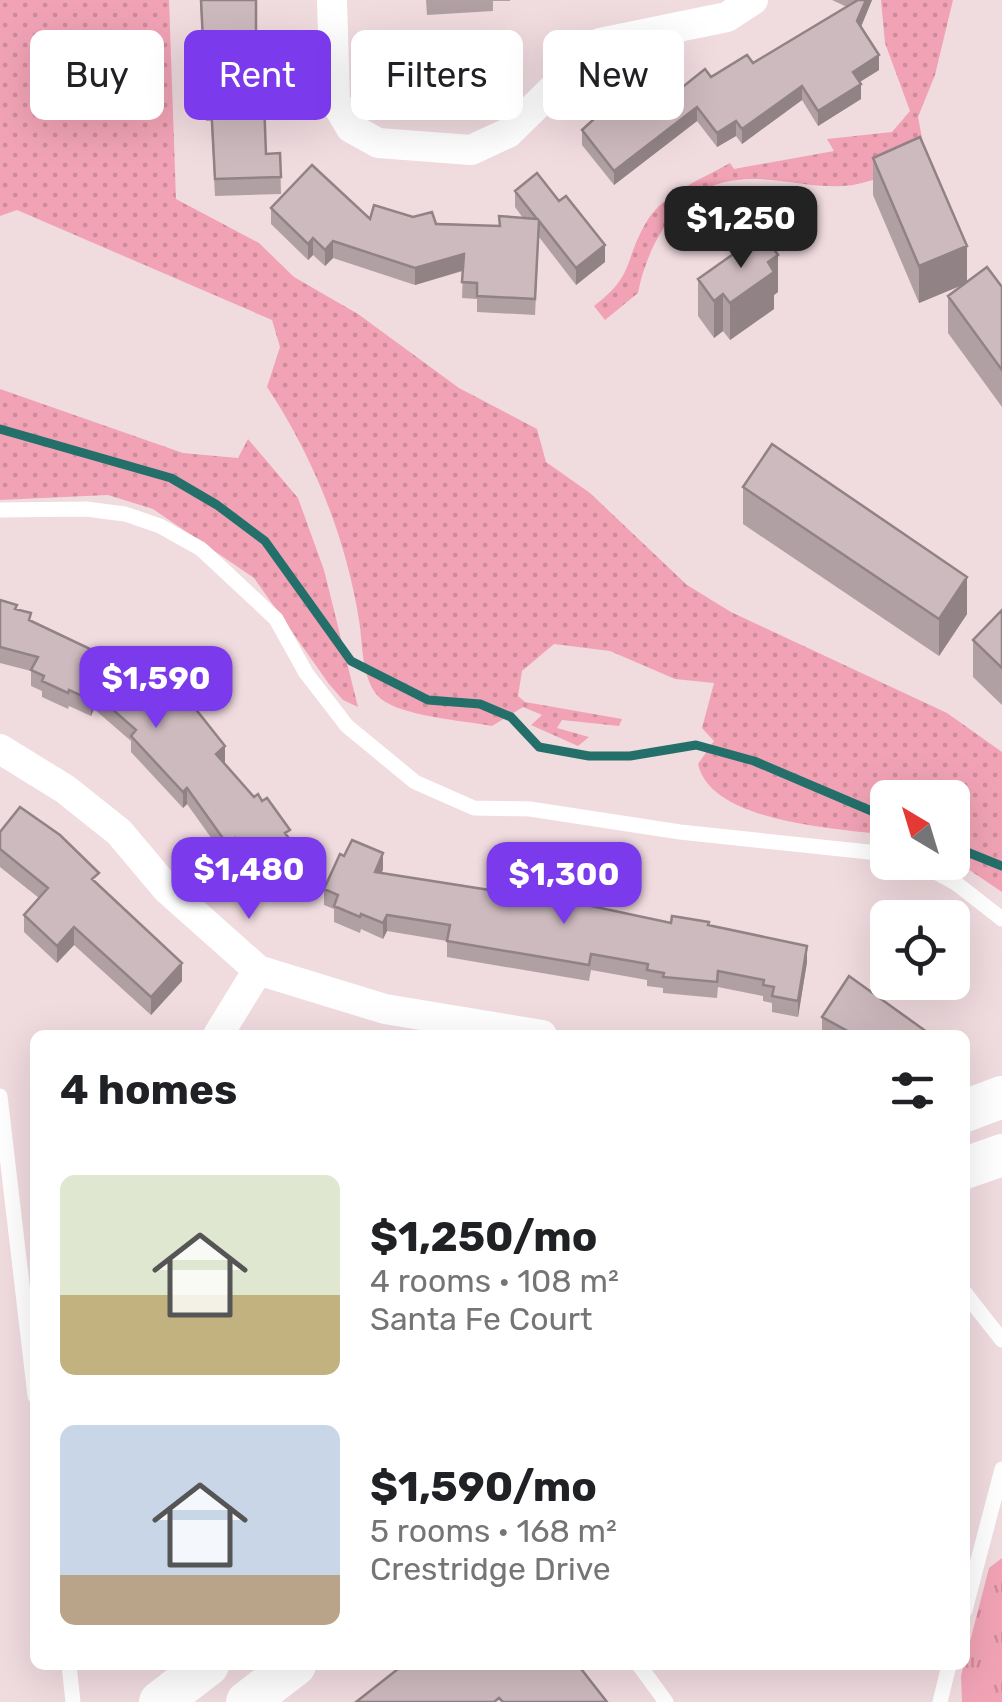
<!DOCTYPE html>
<html lang="en">
<head>
<meta charset="utf-8">
<style>
  :root { --surface:#fff; --page:#f6f6f6; --text:#202124; --muted:#757577; --accent:#7c3aed }
  body { margin:0; font-family:Rubik,sans-serif; background:var(--page); color:var(--text); height:100vh; display:flex; flex-direction:column; font-size:38px; white-space:nowrap }
  * { box-sizing:border-box; margin:0 }
  p { font-size:32px; color:var(--muted) }
  .icon { flex:none; width:55px; height:55px; fill:none; stroke:currentColor; stroke-width:2; stroke-linecap:round; stroke-linejoin:round }
  .map { position:relative; flex:1; overflow:hidden }
  .details { position:absolute; left:30px; top:1030px; width:940px; height:640px; display:flex; flex-direction:column; background:var(--surface); border-radius:15px; box-shadow:0 10px 40px #0002 }
  .details>* { flex:none }
  .banner { position:absolute; left:30px; top:30px; width:942px; height:90px; display:flex; gap:20px }
  .needle { width:65px; rotate:322deg }
  .tools { position:absolute; left:870px; top:780px; display:grid; gap:20px }
  .tools a { display:grid; place-items:center; width:100px; height:100px; border-radius:15px; background:var(--surface); box-shadow:0 10px 40px #0002; font-size:50px }
  .price { position:absolute; translate:-50% -85px; padding:0 22px; border-radius:20px; background:var(--accent); color:#fff; font-size:32px; line-height:65px; filter:drop-shadow(0 2px 5px #0008) }
  .price::after { content:''; position:absolute; left:50%; top:60px; width:30px; height:22px; margin-left:-15px; background:inherit; clip-path:polygon(0 0,100% 0,50% 100%) }
  .price.on { background:#222; color:#fff }
  ul { padding:0; list-style:none }
  li { display:flex; align-items:center; gap:30px; height:250px; padding:0 30px }
  li span { display:grid; place-items:center; flex:none; width:280px; height:200px; border-radius:15px; color:#555 }
  li>.icon { margin-inline-start:auto }
  span .icon { width:120px; height:120px; fill:#fffc; stroke-width:1 }
  li b { font-size:42px }
  h2 { display:flex; justify-content:space-between; align-items:center; height:120px; padding:0 30px; font-size:42px }
  .pill { padding:0 35px; border-radius:15px; background:var(--surface); box-shadow:0 10px 40px #0002; font-size:35px; line-height:90px }
  .pill.on { background:var(--accent); color:#fff }
  .map>svg:first-child { display:block }
  .grass { fill:url(#grass-dots) }
  .park { fill:url(#park-tufts) }
  .lines { fill:none; stroke-linecap:round; stroke-linejoin:round }
  .stream { stroke:#246f6a; stroke-width:9 }
  .lane { stroke:#fff; stroke-width:15 }
  .street { stroke:#fff; stroke-width:30 }
  .secondary { stroke:#fff; stroke-width:42 }
  .wall { fill:#b0a0a3 }
  .shaded-wall { fill:#908285 }
  .building { fill:#cdbabe; stroke:#908285; stroke-width:2.5 }
</style>
</head>
<body>
<div class="map">
<svg width="1002" height="1702" viewBox="0 0 1002 1702">
  <defs>
    <pattern id="grass-dots" width="8" height="8" patternUnits="userSpaceOnUse" patternTransform="scale(2.5)"><rect width="8" height="8" fill="#f1a3b5"/><path d="M2 2h.1M6 6h.1" fill="none" stroke="#ce8b9a" stroke-width="1.8" stroke-linecap="round"/></pattern>
    <pattern id="park-tufts" width="24" height="20" patternUnits="userSpaceOnUse" patternTransform="scale(2.5)"><rect width="24" height="20" fill="#f1a3b5"/><path d="M3 7l-1-3M5 7V3M7 7l1-3M15 17l-1-3M17 17v-4M19 17l1-3" fill="none" stroke="#ce8b9a"/></pattern>
  </defs>
  <rect width="100%" height="100%" fill="#f0dbdf"/>
  <path class="grass" d="M0 0H169L176 199 259 243 294 277 358 314 459 388 537 429 546 462 590 493 687 585 731 612 947 713 1002 752V892L953 859 952 798H888L887 835C837 828 711 823 698 764L714 741 702 728 714 683 675 679 610 651 554 644 522 671 518 696 525 702 622 719 619 726 562 720 557 728 589 737 578 746 531 725 542 715 523 707 492 726C465 721 402 716 381 699 361 682 363 644 359 620 346 538 313 456 267 387L280 347 272 320 17 210 0 216Z
    M881 0H953L935 75 918 117 926 159C903 168 877 181 853 185 812 191 770 173 730 181 677 190 647 246 638 293L605 320 594 306C636 274 623 261 647 221 664 193 702 179 730 163L734 169 834 151 827 139 892 132 910 111 885 43Z
    M0 389 183 453 238 458 248 439 298 498 324 570 358 707 343 700 329 684 254 578 153 509 108 495 0 500Z"/>
  <path class="park" d="M1002 1558V1702H962L961 1676 989 1568Z"/>
  <g class="lines">
    <path class="stream" d="M0 429 171 478 217 505 265 541 351 661 428 700 480 704 511 717 539 747 589 756H630L696 745 754 761 888 818
      M952 846 1002 866"/>
    <path class="lane" d="M0 510 86 509 125 514 160 526 201 549 276 619 306 673 347 726 415 782 474 808 530 809 680 832 888 854
      M917 862 957 884 1002 919
      M0 1096 35 1396
      M965 1293 1002 1340
      M965 1610 1002 1469
      M69 1665 73 1702
      M639 1665 666 1702
      M940 1702 949 1665"/>
    <path class="street" d="M332 0 335 101 351 128 378 143 471 150 508 133 600 43 727 17 753 0
      M0 749 65 789 119 832 167 889 258 970 385 1009 542 1035
      M218 1035 258 970"/>
    <path class="secondary" d="M965 1111 1002 1097
      M965 1168 1002 1155
      M160 1702 208 1665
      M247 1702 295 1665"/>
  </g>
  <path class="wall" d="M200 0H256V32L266 70H270L271 118H265L266 154 280 153 281 194 215 196 211 121H206Z
    M426 0H510V1H493V11L427 15Z
    M832 0H872L861 27 879 70 860 82 861 99 818 126 802 100 742 144 736 136 717 147 697 121 614 185 582 145V130L649 114 711 77 753 63 847 7Z
    M873 158 967 283 1002 287V407L948 333V296L965 284 919 303 873 195Z
    M515 191 605 262 576 285 539 237 535 315 477 312V299L462 298 463 271 415 285 333 258 325 266 313 255 308 260 271 224V208L370 219 499 226V216L523 218 515 207Z
    M698 279 778 292 774 295V309L730 340 723 331 714 338 698 316Z
    M743 487 967 614 939 656 743 524Z
    M0 600 17 609 31 621 225 762 224 763 290 840 295 863 262 886 235 854 227 860 187 804 183 808 131 752V741L94 709 91 716 69 706 68 709 42 697V691L31 686V671L0 663Z
    M1002 610V705L973 677V640Z
    M0 832 99 885 182 981 151 1015 74 945 57 963 24 932V915L39 898 0 867Z
    M344 856 383 869 382 873 671 923 709 926 807 962 798 1017 772 1012V1003L763 1001V996L718 987 717 998 663 993V988L647 986V980L591 970 589 981 447 957V941L387 931 383 939 361 929 360 933 334 922V909L324 905V889Z
    M822 1017 927 1035H822Z"/>
  <path class="shaded-wall" d="M866 0H872L857 36V21Z
    M879 55V70L853 86V72Z
    M861 84V99L818 126V111Z
    M802 86V100L742 144V129Z
    M697 107V121L614 185V171Z
    M736 121V136L717 147V133Z
    M313 238V255L308 260V244Z
    M333 241V258L325 266V250Z
    M605 245V262L576 285V268Z
    M967 246V283L919 303V266Z
    M464 254V270L415 285V268Z
    M778 255V292L774 295V309L730 340V303L768 262Z
    M723 294V331L714 338V301Z
    M967 577V614L939 656V619Z
    M94 693V709L91 716V700Z
    M225 746V762L216 770V754Z
    M187 788V804L183 808V792Z
    M235 838V854L227 860V844Z
    M295 847V863L262 886V870Z
    M383 853V869L375 887V872Z
    M387 915V931L383 939V923Z
    M74 927V945L57 963V946Z
    M807 946V962L798 1017V1001Z
    M182 963V981L151 1015V997Z"/>
  <path class="building" d="M201 0H256V32H264L266 70H270L271 101H264L266 154 280 153 281 177 215 179 211 103H206Z
    M858 0H866L857 21 879 55 853 72 861 84 818 111 802 86 742 129 736 121 717 133 697 107 614 171 582 130 629 87 649 114 705 69 711 77 747 55 753 63Z
    M920 137 967 246 919 266 873 158Z
    M312 165 370 219 374 205 413 217 432 212 436 224 500 226 499 216 537 219 515 191 537 173 559 201 566 196 605 245 576 268 539 221 535 299 477 296V283L462 282 464 254 415 268 333 241 325 250 313 238 308 244 271 208Z
    M763 233 778 255 768 262 774 272 730 303 723 294 714 301 698 279Z
    M987 267 1002 287V370L948 296Z
    M772 444 967 577 939 619 743 487Z
    M0 600 17 605 15 609 31 613 29 620 134 670 141 661 190 702 225 746 216 754 254 797 258 794 262 801 267 798 290 830 285 833 295 847 262 870 235 838 227 844 187 788 183 792 131 736 136 730 94 693 91 700 69 690 68 693 42 681 44 676 31 670 38 657 0 647Z
    M1002 610V668L973 640Z
    M20 807 60 835 99 873 92 879 182 963 151 997 74 927 57 946 24 915 48 888 0 849V832Z
    M352 840 383 853 375 872 496 891 497 886 671 923 672 916 709 922 708 925 807 946 798 1001 772 996 774 987 763 985 764 980 718 971 717 982 663 977 664 973 647 970 648 964 591 954 589 965 447 941 450 925 387 915 383 923 361 914 360 917 334 906 338 895 324 889 340 854 344 856Z
    M849 976 927 1032 925 1035H855L822 1017Z
    M403 1665H578L607 1702H503L499 1698 494 1702H356Z"/>
</svg>
<div class="tools">
<a><svg class="needle" viewBox="-14 -14 28 28"><path d="M0-13l5 13h-10z" fill="#e53935"/><path d="M0 13l5-13h-10z" fill="#757577"/></svg></a>
<a><svg class="icon" aria-label="locate" viewBox="0 0 24 24"><circle cx="12" cy="12" r="6"/><path d="M12 2v4M12 18v4M2 12h4M18 12h4"/></svg></a>
</div>
<b class="price on" style="left:741px;top:271px">$1,250</b>
<b class="price" style="left:156px;top:731px">$1,590</b>
<b class="price" style="left:249px;top:922px">$1,480</b>
<b class="price" style="left:564px;top:927px">$1,300</b>
<div class="banner">
<a class="pill">Buy</a>
<a class="pill on">Rent</a>
<a class="pill">Filters</a>
<a class="pill">New</a>
</div>
<section class="details">
<h2>4 homes<svg class="icon" aria-label="filters" viewBox="0 0 24 24"><path d="M4 7h16M4 17h16"/><circle cx="9" cy="7" r="2"/><circle cx="15" cy="17" r="2"/></svg></h2>
<ul>
<li><span style="background:linear-gradient(#dfe7d0 60%,#c2b280 0)"><svg class="icon" aria-label="home" viewBox="0 0 24 24"><path d="M3 11l9-7 9 7M6 9v11h12V9"/></svg></span><div><b>$1,250/mo</b><p>4 rooms · 108 m²</p><p>Santa Fe Court</p></div></li>
<li><span style="background:linear-gradient(#c9d6e8 75%,#b9a48a 0)"><svg class="icon" aria-label="home" viewBox="0 0 24 24"><path d="M3 11l9-7 9 7M6 9v11h12V9"/></svg></span><div><b>$1,590/mo</b><p>5 rooms · 168 m²</p><p>Crestridge Drive</p></div></li>
</ul>
</section>
</div>
</body>
</html>
